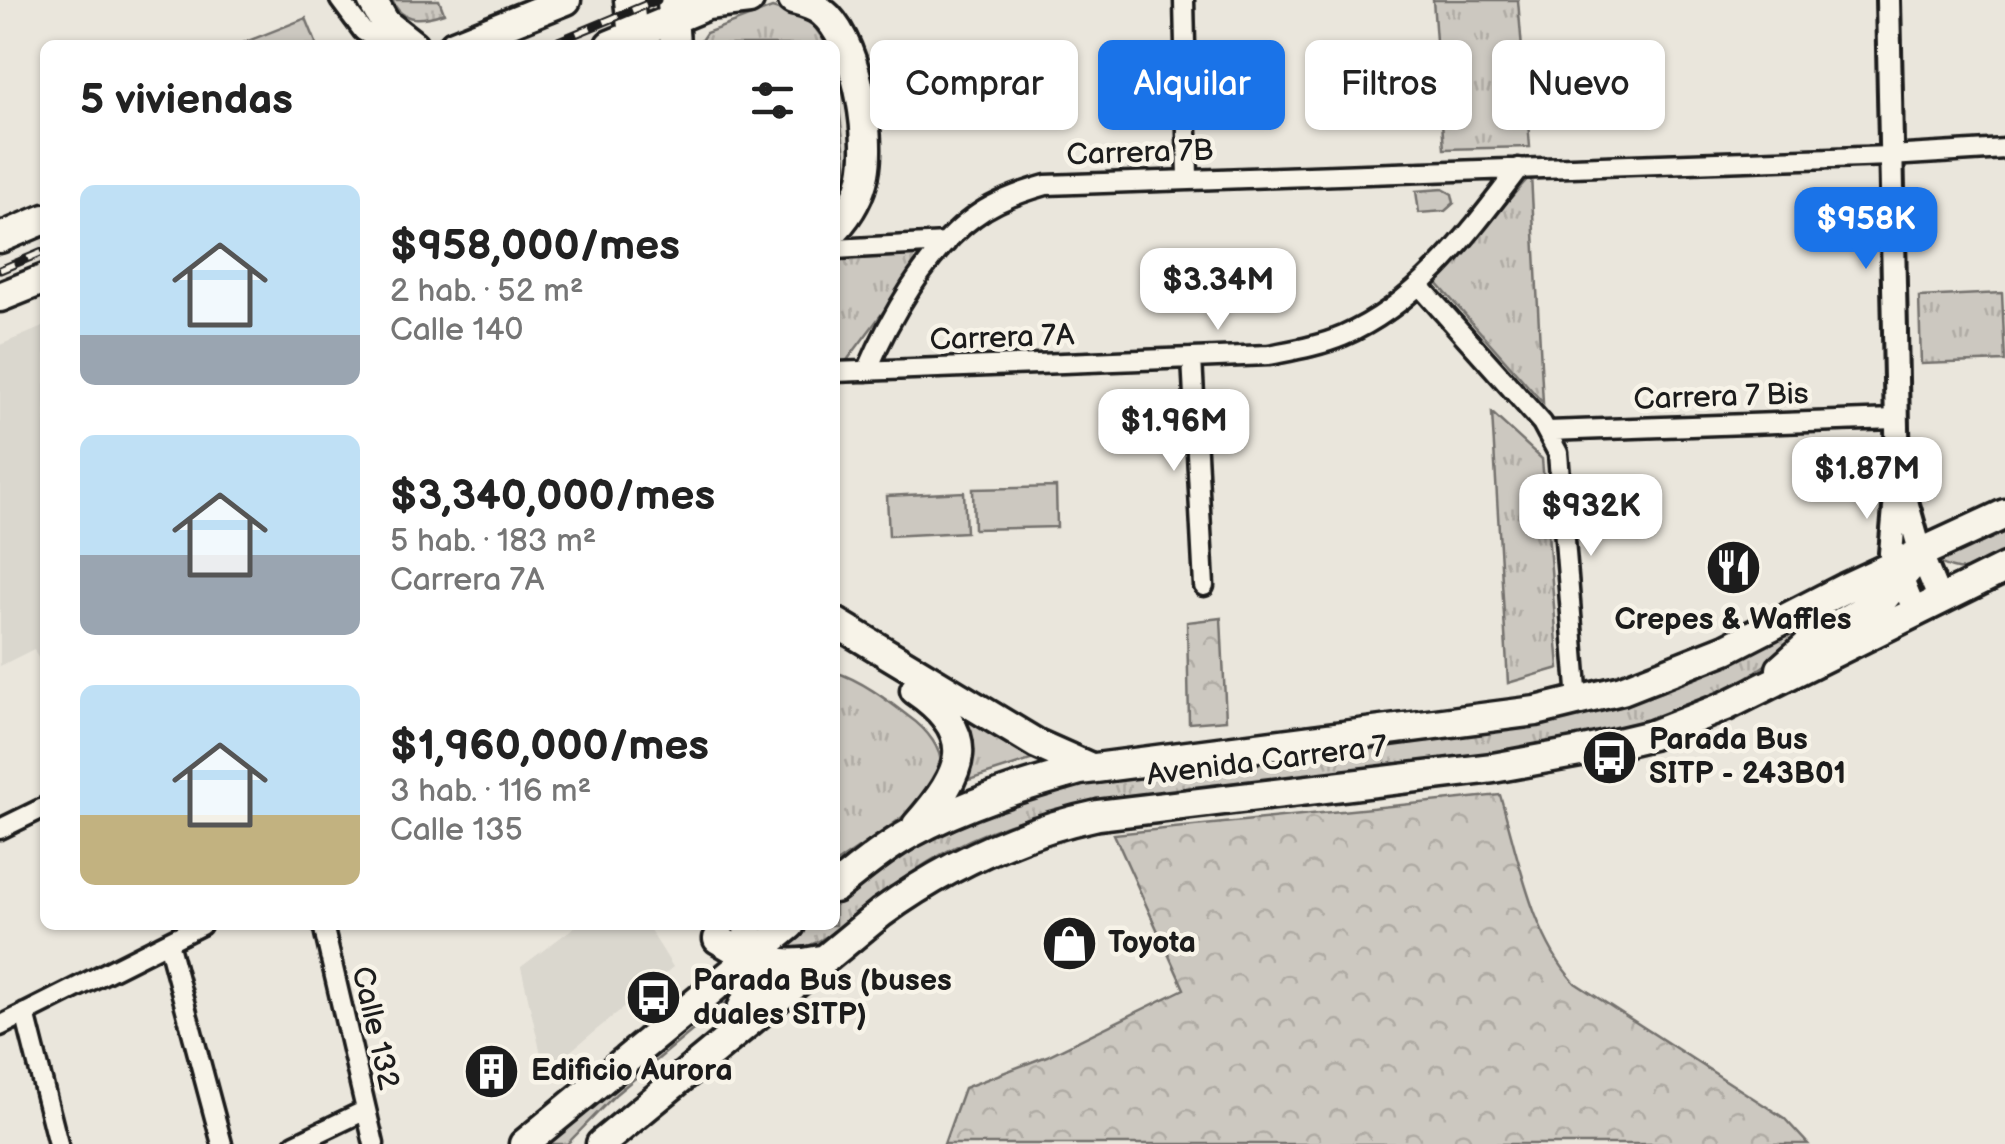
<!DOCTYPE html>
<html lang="es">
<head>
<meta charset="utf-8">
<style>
  :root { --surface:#fff; --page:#f2f2f2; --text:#222; --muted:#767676; --accent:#1a73e8 }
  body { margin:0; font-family:"Balsamiq Sans",sans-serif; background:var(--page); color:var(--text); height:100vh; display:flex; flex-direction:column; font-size:38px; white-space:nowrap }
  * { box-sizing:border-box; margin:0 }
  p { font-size:32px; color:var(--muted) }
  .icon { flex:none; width:55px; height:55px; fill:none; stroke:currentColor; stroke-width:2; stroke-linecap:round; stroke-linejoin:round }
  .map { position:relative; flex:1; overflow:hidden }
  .drawer { position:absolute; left:40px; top:40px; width:800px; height:890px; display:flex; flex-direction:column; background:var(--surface); border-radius:15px; box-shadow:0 2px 8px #0004 }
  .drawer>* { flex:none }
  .guide { position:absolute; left:870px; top:40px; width:950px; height:90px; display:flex; gap:20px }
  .price { position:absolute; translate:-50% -85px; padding:0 22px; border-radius:20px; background:#fff; color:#222; font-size:32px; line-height:65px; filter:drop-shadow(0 2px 5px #0008) }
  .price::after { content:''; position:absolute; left:50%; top:60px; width:30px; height:22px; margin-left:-15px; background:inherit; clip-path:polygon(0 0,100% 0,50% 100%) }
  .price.current { background:var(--accent); color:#fff }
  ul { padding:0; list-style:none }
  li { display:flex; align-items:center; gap:30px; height:250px; padding:0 40px }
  li span { display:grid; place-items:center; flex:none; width:280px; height:200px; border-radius:15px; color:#555 }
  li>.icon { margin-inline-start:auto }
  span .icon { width:120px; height:120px; fill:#fffc; stroke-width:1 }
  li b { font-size:42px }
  h2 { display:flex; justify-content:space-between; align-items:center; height:120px; padding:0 40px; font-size:42px }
  .tag { padding:0 35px; border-radius:15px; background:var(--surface); box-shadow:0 2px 8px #0004; font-size:35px; line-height:90px }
  .tag.current { background:var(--accent); color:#fff }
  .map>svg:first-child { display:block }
  .built { fill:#dad7ce }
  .grass { fill:url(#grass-tufts); stroke:#74726e; stroke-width:2.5 }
  .forest { fill:url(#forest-crowns); stroke:#74726e; stroke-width:2.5 }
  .garden { fill:#ccc8c0; stroke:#74726e; stroke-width:2.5 }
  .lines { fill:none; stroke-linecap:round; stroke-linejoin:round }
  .minor-casing { stroke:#1c1c1c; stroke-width:25 }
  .tertiary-casing { stroke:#1c1c1c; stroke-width:30 }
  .primary-casing { stroke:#1c1c1c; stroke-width:35 }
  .minor { stroke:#f7f3e8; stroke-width:18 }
  .tertiary { stroke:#f7f3e8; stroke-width:22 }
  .primary { stroke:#f7f3e8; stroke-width:28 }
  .rail-casing { stroke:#1c1c1c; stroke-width:9 }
  .rail { stroke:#f7f3e8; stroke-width:5; stroke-dasharray:15; stroke-linecap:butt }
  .labels { text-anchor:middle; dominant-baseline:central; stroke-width:9; stroke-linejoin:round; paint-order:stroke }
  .street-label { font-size:30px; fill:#1c1c1c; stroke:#f7f3e8 }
  .poi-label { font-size:30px; font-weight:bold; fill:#1c1c1c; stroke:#f7f3e8; text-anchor:start }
</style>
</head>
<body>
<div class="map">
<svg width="2005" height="1144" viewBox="0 0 2005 1144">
  <defs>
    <pattern id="grass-tufts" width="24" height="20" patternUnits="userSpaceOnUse" patternTransform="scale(2.5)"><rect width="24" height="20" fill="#ccc8c0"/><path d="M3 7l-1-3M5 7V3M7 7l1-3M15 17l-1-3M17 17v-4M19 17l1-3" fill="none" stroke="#afaba4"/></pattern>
    <pattern id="forest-crowns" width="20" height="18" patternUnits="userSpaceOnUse" patternTransform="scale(2.5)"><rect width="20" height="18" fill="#ccc8c0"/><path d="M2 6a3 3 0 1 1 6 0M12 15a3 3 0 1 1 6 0" fill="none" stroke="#afaba4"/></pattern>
  </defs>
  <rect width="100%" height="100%" fill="#eae6dc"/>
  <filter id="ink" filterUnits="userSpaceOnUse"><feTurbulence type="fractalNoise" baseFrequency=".01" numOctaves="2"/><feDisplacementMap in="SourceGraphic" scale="20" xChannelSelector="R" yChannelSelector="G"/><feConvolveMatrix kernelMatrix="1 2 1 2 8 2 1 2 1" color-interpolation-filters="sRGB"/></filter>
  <g filter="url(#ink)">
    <path class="built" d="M45 326V673L34 649 0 666V345Z
      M577 925H647L673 967 545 1072 521 967Z"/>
    <path class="grass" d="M392 0H439L444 13C423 20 402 24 392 0Z
      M1433 0H1518L1530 147 1444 149Z
      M772 8 809 19 827 45H698L706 33Z
      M835 78 847 170 845 185 835 207Z
      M1531 175 1543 403 1436 282Z
      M1443 189 1452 194 1454 203 1445 211 1419 213 1416 191Z
      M928 252 845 363H835V256Z
      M2002 293 2005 361 1921 364 1919 297Z
      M1492 413 1542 459 1559 668 1508 683Z
      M2005 529V555C1978 569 1964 577 1936 561Z
      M1882 586 1724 693 1679 712 1600 734 1467 759 1114 797C1058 808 1003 822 953 848 928 861 903 878 881 894 855 913 824 947 791 950L782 943 805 925H835V901L866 876 954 821 1077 781 1219 761 1453 737 1592 710 1661 692Z
      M835 672C861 680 887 700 908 716 925 728 946 750 940 774 932 804 861 845 835 864Z
      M957 707 1040 757 969 780 974 753Z
      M727 990 733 997 616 1094 567 1144H535Z"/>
    <path class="forest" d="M1221 618 1226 720 1189 723 1187 622Z
      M1500 795C1518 855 1532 937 1575 983L1784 1118 1808 1144H944L964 1088 1047 1056 1184 989 1114 834Z"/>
    <path class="garden" d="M306 18 317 45H238Z
      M1056 487 1057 527 974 529 973 489Z
      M964 492 966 532 889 536 887 496Z"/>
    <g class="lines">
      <defs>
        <path id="minor" d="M340 0 363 31 387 45
          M1184 0 1188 178
          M835 249 946 243
          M1419 285 1542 423 1558 453 1578 701
          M1192 358 1204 586
          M867 371C889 319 927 251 974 217 995 201 1021 192 1046 185L1890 156 2005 149
          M835 372 1269 355C1294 350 1319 346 1343 336 1418 304 1471 231 1519 168
          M1548 431 1895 419
          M0 829 45 807
          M323 925 374 1144
          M168 942 222 1144
          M25 1013 58 1144
          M0 1026 201 925
          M295 1144 366 1110"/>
        <path id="tertiary" d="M1888 0 1898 474 1891 553 1915 612
          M1902 487 1921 554 1940 600"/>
        <path id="primary" d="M372 0 385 23 413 45
          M629 0 634 45
          M793 0C804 3 814 5 822 12 856 39 872 133 864 174 860 195 849 214 835 229
          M672 1 675 45
          M707 5 749 0
          M454 45 566 0
          M610 45 719 0
          M0 238 45 219
          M0 297 45 279
          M835 622 1037 744 1091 768
          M1781 669 1819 635 1883 599 1917 559
          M915 690C981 735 963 773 917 825
          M835 888C859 869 884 848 911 833 964 804 1023 786 1080 770L1536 711 1622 690 1726 649 1845 588 2005 514
          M718 939C751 960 782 969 820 960
          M733 1028 751 990 748 925
          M524 1144 790 925
          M601 1144 881 913C947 865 1018 832 1098 815L1493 768 1580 752 1652 735 1726 706 2005 568"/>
      </defs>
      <use href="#minor" class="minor-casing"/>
      <use href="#tertiary" class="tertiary-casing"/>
      <use href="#primary" class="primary-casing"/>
      <use href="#minor" class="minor"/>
      <use href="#tertiary" class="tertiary"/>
      <use href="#primary" class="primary"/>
      <defs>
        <path id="rail" d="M549 45 657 0
          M0 270 45 251"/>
      </defs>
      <use href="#rail" class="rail-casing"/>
      <use href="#rail" class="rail"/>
    </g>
  </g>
  <defs>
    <symbol id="restaurant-disc" viewBox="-11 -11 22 22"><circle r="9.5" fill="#1c1c1c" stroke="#f7f3e8"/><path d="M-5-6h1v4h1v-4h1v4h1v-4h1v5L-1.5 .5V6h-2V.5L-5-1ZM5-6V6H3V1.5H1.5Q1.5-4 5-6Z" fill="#fff"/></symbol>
    <symbol id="bus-disc" viewBox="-11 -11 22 22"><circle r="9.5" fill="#1c1c1c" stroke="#f7f3e8"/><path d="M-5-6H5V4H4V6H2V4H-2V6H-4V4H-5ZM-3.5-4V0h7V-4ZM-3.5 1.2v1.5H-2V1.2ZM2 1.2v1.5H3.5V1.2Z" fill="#fff"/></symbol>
    <symbol id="shop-disc" viewBox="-11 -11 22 22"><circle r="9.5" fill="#1c1c1c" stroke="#f7f3e8"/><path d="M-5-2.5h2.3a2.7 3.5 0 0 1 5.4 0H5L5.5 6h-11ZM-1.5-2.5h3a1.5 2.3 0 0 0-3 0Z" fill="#fff"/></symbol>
    <symbol id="building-disc" viewBox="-11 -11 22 22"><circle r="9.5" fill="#1c1c1c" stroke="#f7f3e8"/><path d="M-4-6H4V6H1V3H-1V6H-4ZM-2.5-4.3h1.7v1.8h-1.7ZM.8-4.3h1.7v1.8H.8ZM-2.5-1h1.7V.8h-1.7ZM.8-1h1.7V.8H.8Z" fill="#fff"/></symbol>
  </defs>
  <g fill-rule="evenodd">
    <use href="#restaurant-disc" x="1702" y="536" width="63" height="63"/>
    <use href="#bus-disc" x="1578" y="726" width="63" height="63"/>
    <use href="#shop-disc" x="1038" y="912" width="63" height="63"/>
    <use href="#bus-disc" x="622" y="966" width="63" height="63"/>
    <use href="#building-disc" x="460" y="1040" width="63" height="63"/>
  </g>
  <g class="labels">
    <g class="street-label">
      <text transform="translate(1140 153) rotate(-2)">Carrera 7B</text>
      <text transform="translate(1002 338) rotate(-2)">Carrera 7A</text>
      <text transform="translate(1721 397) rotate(-2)">Carrera 7 Bis</text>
      <text transform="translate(1267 761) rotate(-7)">Avenida Carrera 7</text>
      <text transform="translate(375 1028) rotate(77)">Calle 132</text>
    </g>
    <g class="poi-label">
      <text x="1733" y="620" text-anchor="middle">Crepes &amp; Waffles</text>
      <text x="1649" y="740">Parada Bus<tspan x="1649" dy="34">SITP - 243B01</tspan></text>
      <text x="1108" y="943">Toyota</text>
      <text x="693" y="981">Parada Bus (buses<tspan x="693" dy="34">duales SITP)</tspan></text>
      <text x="531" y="1071">Edificio Aurora</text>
    </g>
  </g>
</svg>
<b class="price current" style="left:1866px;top:272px">$958K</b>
<b class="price" style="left:1218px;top:333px">$3.34M</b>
<b class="price" style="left:1174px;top:474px">$1.96M</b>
<b class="price" style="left:1867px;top:522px">$1.87M</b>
<b class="price" style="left:1591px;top:559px">$932K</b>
<div class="guide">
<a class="tag">Comprar</a>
<a class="tag current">Alquilar</a>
<a class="tag">Filtros</a>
<a class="tag">Nuevo</a>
</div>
<section class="drawer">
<h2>5 viviendas<svg class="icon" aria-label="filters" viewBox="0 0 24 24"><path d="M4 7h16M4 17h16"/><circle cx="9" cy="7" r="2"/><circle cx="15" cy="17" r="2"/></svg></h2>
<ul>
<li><span style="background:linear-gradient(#bfe0f5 75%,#9aa5b1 0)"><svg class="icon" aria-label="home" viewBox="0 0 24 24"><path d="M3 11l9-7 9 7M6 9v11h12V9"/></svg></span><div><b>$958,000/mes</b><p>2 hab. · 52 m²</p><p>Calle 140</p></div></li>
<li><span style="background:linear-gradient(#bfe0f5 60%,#9aa5b1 0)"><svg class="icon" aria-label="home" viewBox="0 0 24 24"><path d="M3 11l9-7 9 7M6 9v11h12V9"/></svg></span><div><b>$3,340,000/mes</b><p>5 hab. · 183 m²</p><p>Carrera 7A</p></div></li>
<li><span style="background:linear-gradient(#bfe0f5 65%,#c2b280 0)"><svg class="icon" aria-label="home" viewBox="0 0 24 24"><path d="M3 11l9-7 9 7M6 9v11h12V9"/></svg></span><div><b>$1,960,000/mes</b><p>3 hab. · 116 m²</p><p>Calle 135</p></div></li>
</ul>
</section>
</div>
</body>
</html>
